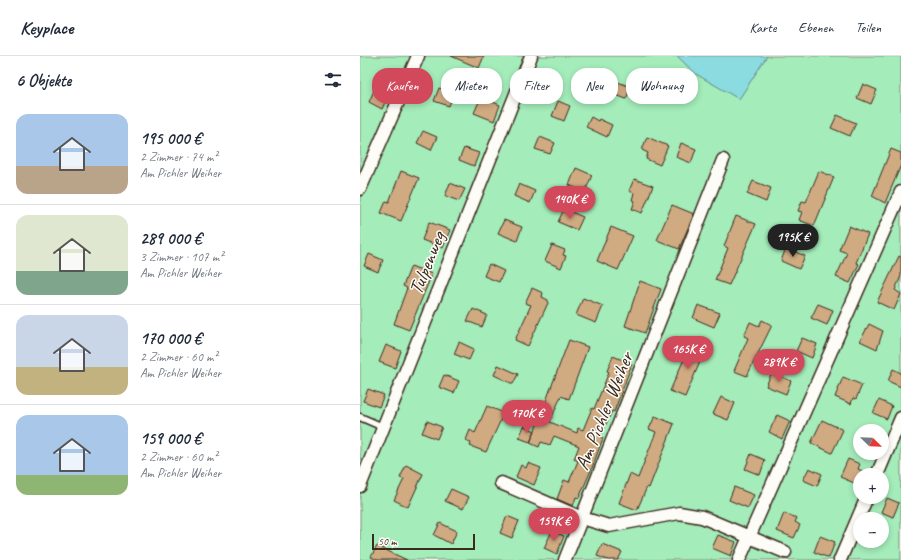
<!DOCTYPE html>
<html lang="de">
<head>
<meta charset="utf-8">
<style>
  :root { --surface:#fff; --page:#f6f6f7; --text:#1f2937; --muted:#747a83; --line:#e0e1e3; --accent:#d1495b }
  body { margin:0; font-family:Caveat,sans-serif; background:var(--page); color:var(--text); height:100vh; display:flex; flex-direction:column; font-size:15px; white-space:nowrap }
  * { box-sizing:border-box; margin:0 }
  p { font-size:13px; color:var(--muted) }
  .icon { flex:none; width:22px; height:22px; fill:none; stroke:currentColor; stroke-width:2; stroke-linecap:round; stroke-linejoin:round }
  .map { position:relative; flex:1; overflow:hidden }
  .details { display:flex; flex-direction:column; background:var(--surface); width:360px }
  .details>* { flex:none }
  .banner { position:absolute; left:12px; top:12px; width:380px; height:36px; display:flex; gap:8px }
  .needle { width:26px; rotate:113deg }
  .tools { position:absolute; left:493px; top:368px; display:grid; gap:8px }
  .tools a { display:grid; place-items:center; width:36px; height:36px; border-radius:50%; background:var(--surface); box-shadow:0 2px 6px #0003; font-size:20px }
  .scale { position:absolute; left:12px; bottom:10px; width:103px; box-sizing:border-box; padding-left:4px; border:2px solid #3b2a1e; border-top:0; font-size:11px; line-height:14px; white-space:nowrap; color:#3b2a1e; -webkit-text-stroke:3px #fdfcf7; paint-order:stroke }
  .price { position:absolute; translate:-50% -34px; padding:0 9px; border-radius:14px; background:var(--accent); color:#fff; font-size:13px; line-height:26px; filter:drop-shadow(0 1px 2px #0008) }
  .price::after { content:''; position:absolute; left:50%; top:24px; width:12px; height:9px; margin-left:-6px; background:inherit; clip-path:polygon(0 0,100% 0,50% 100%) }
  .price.on { background:#222; color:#fff }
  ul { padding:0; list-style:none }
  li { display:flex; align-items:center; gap:12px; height:100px; padding:0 16px }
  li+li { border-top:1px solid var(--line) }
  li span { display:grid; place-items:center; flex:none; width:112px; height:80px; border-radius:12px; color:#555 }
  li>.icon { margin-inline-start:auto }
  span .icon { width:48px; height:48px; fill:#fffc; stroke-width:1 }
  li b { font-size:17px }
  h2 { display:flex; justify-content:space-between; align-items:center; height:48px; padding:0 16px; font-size:17px }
  .tag { padding:0 14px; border-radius:16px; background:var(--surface); box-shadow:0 2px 6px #0003; font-size:14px; line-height:36px }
  .tag.on { background:var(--accent); color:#fff }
  header { display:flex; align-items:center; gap:24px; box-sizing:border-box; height:56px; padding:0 20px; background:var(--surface); border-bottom:1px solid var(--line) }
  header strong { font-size:19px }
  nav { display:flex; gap:22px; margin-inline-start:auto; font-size:14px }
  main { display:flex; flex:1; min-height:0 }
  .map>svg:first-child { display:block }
  .green { fill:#a4ecba; stroke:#708b6c; fill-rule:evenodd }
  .water { fill:#8adce1; stroke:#6a9593 }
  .building { fill:#d0ab82; stroke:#3b2a1e }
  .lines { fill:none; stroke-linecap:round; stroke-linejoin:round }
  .service-casing { stroke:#3b2a1e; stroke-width:9 }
  .minor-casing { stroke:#3b2a1e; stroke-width:15 }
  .service { stroke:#fdfcf7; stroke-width:6 }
  .minor { stroke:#fdfcf7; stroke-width:12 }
  .labels { text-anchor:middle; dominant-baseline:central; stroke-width:3; stroke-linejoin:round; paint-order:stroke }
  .street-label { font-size:20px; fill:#3b2a1e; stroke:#fdfcf7 }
</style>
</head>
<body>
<header>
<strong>Keyplace</strong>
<nav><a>Karte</a><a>Ebenen</a><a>Teilen</a></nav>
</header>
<main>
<section class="details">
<h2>6 Objekte<svg class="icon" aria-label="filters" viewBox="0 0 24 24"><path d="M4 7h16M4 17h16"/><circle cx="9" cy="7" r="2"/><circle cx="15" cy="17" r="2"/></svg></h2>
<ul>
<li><span style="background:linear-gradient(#a9c7e8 65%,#b9a48a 0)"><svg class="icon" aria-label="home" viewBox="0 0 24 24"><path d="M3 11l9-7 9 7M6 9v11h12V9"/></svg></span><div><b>195 000 €</b><p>2 Zimmer · 74 m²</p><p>Am Pichler Weiher</p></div></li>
<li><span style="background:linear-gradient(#dfe7d0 70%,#7fa58c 0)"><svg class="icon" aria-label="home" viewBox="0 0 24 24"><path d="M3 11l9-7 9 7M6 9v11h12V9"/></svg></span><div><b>289 000 €</b><p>3 Zimmer · 107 m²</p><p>Am Pichler Weiher</p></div></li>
<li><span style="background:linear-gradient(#c9d6e8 65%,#c2b280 0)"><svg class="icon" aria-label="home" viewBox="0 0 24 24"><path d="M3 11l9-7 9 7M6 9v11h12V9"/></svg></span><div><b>170 000 €</b><p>2 Zimmer · 60 m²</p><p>Am Pichler Weiher</p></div></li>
<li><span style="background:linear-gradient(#a9c7e8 75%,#8fb573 0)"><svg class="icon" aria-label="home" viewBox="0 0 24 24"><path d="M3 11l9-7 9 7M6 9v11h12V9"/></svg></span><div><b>159 000 €</b><p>2 Zimmer · 60 m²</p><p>Am Pichler Weiher</p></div></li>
</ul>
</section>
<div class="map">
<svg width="541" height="504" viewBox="0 0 541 504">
  <rect width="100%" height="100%" fill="#fdfcf7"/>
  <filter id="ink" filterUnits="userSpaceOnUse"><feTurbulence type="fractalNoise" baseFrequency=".025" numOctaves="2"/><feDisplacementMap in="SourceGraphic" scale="8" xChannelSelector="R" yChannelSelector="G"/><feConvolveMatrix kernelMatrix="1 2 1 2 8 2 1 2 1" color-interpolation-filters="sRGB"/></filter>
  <g filter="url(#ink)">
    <path class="green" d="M0 0H317L336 18 379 43 407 0H541V504H0ZM500 375H522V397H500ZM500 419H522V441H500ZM500 463H522V485H500Z"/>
    <path class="water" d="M317 0H407L379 43 336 18Z"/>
    <path class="building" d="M91 0H124L119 12Z
      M21 18 35 24 22 53 9 46Z
      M255 25 271 31 266 43 251 37Z
      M503 28 517 34 511 48 497 42Z
      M79 32 94 37 89 50 74 45Z
      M121 41 140 49 134 65 114 57Z
      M198 45 210 50 204 65 192 60Z
      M477 59 496 67 490 80 471 72Z
      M231 61 238 65 239 63 252 69 247 81 226 71Z
      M63 75 77 81 71 94 57 87Z
      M180 81 195 87 190 98 175 93Z
      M287 81 308 90 300 109 286 103 288 97 282 94Z
      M321 87 336 93 331 107 316 101Z
      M104 92 119 97 114 110 99 104Z
      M531 93 541 97V109L525 147 512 140Z
      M216 112 232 119 225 136 209 129Z
      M41 115 59 122 41 165 21 157 26 145 29 146Z
      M459 115 474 121 454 170 439 164 442 156 438 155 442 145 446 146Z
      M274 123 293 130 282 157 272 153 275 145 272 144 274 137 269 135Z
      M393 125 411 132 406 146 387 138Z
      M90 127 105 133 99 145 85 140Z
      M159 128 175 135 170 147 154 140Z
      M312 149 334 158 319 193 297 184Z
      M204 153 223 161 217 174 198 166Z
      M376 160 396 168 369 229 355 224 368 192 364 190Z
      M144 164 162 171 157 185 138 177Z
      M69 166 90 174 83 192 62 184Z
      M489 170 508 178 496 207 499 208 490 227 476 221 487 197 479 194Z
      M251 171 273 180 258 214 237 205Z
      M192 189 205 194 203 199 206 200 201 212 185 205Z
      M426 192 445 200 439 213 421 205Z
      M9 198 23 204 18 216 4 210Z
      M539 200 541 201V220L535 234 541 238 534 254 517 246Z
      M129 208 144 215 139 226 124 220Z
      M51 210 72 218 49 274 34 268 47 232 43 230Z
      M280 225 301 233 285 277 265 270Z
      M172 232 183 237 182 241 188 244V247L168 290 155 284 171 249 165 247Z
      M223 242 243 250 236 267 216 259Z
      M458 248 473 254 467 269 451 262Z
      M338 249 360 257 354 271 333 262Z
      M113 253 127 259 122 271 107 265Z
      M402 264 412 269 387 320 374 315 388 282 384 280 390 266 399 270Z
      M509 268 523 275 517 293 500 285Z
      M442 282 457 288 452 302 436 295Z
      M209 284 228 291 209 343 201 340 190 366 217 377 218 372 223 374 232 352 234 353 249 316 247 315 253 300 272 308 254 356 252 355 240 381 243 382 232 412 219 442 216 441 213 450 197 443 204 424 209 426 218 405 214 403 219 390 194 380 190 389 181 386 179 391 170 387Z
      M99 286 114 293 109 304 94 298Z
      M331 287 346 292 325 341 310 335Z
      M26 289 41 295 35 312 19 306Z
      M138 309 158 318 153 328 134 319Z
      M533 313 541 317V331L528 325Z
      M412 316 431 325 426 338 406 330Z
      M84 319 99 325 94 337 79 331Z
      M483 321 502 329 496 343 493 342 491 348 475 341Z
      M8 333 24 339 19 351 3 345Z
      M361 341 375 347 368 364 353 358Z
      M519 344 532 350 527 363 513 357Z
      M127 350 144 357 126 396 110 390 111 387 106 384 110 374 115 377Z
      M417 359 430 365 422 383 409 376Z
      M295 360 314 368 289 432 287 431 277 454 259 447 270 418 278 422 296 376 289 373Z
      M462 364 483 374 472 397 451 387Z
      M67 365 82 371 77 383 62 377Z
      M164 370 175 375 170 386 159 382Z
      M391 398 405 404 400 419 385 413Z
      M488 403 500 408 498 413 505 416 504 419H500L499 429 480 421Z
      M168 407 181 412 174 429 156 421 161 409 166 412Z
      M46 409 63 418 48 451 34 444 44 423 40 422Z
      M449 412 462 418 457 430 443 424Z
      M374 431 394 439 388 452 369 444Z
      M91 433 109 441 103 453 85 445Z
      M527 442 539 447 533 461 521 456Z
      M424 457 437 462 435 466 440 469 434 482 417 475Z
      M147 460 159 465 152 482 140 477Z
      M80 467 97 475 91 488 74 479Z
      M192 475 204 480 197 498 184 492Z
      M358 479 376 486 371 500 352 492Z
      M460 480 475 486 469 502 454 496Z
      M242 488 262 496 258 504H248L237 500Z
      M17 490 47 504H17L11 501Z"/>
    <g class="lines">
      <defs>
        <path id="service" d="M0 361 23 371"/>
        <path id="minor" d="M0 133 58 0
          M517 419 541 362
          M141 427 222 462 249 470 319 457 342 461 425 496
          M0 430 171 0
          M205 504 363 104
          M379 504 541 136
          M480 504 507 441"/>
      </defs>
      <use href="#service" class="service-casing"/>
      <use href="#minor" class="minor-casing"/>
      <use href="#service" class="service"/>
      <use href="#minor" class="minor"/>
    </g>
  </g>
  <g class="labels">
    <g class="street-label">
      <text transform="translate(67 207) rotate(-68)">Tulpenweg</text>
      <text transform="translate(244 355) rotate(-68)">Am Pichler Weiher</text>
    </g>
  </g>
</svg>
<div class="tools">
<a><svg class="needle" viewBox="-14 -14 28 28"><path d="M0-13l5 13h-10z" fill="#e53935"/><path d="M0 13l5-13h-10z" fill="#747a83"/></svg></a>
<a>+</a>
<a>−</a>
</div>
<div class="scale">50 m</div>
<b class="price" style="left:210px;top:164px">140K €</b>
<b class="price on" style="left:433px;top:202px">195K €</b>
<b class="price" style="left:328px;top:314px">165K €</b>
<b class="price" style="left:419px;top:327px">289K €</b>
<b class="price" style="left:167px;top:378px">170K €</b>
<b class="price" style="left:194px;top:486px">159K €</b>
<div class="banner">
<a class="tag on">Kaufen</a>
<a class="tag">Mieten</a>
<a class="tag">Filter</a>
<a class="tag">Neu</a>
<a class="tag">Wohnung</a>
</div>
</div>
</main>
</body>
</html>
